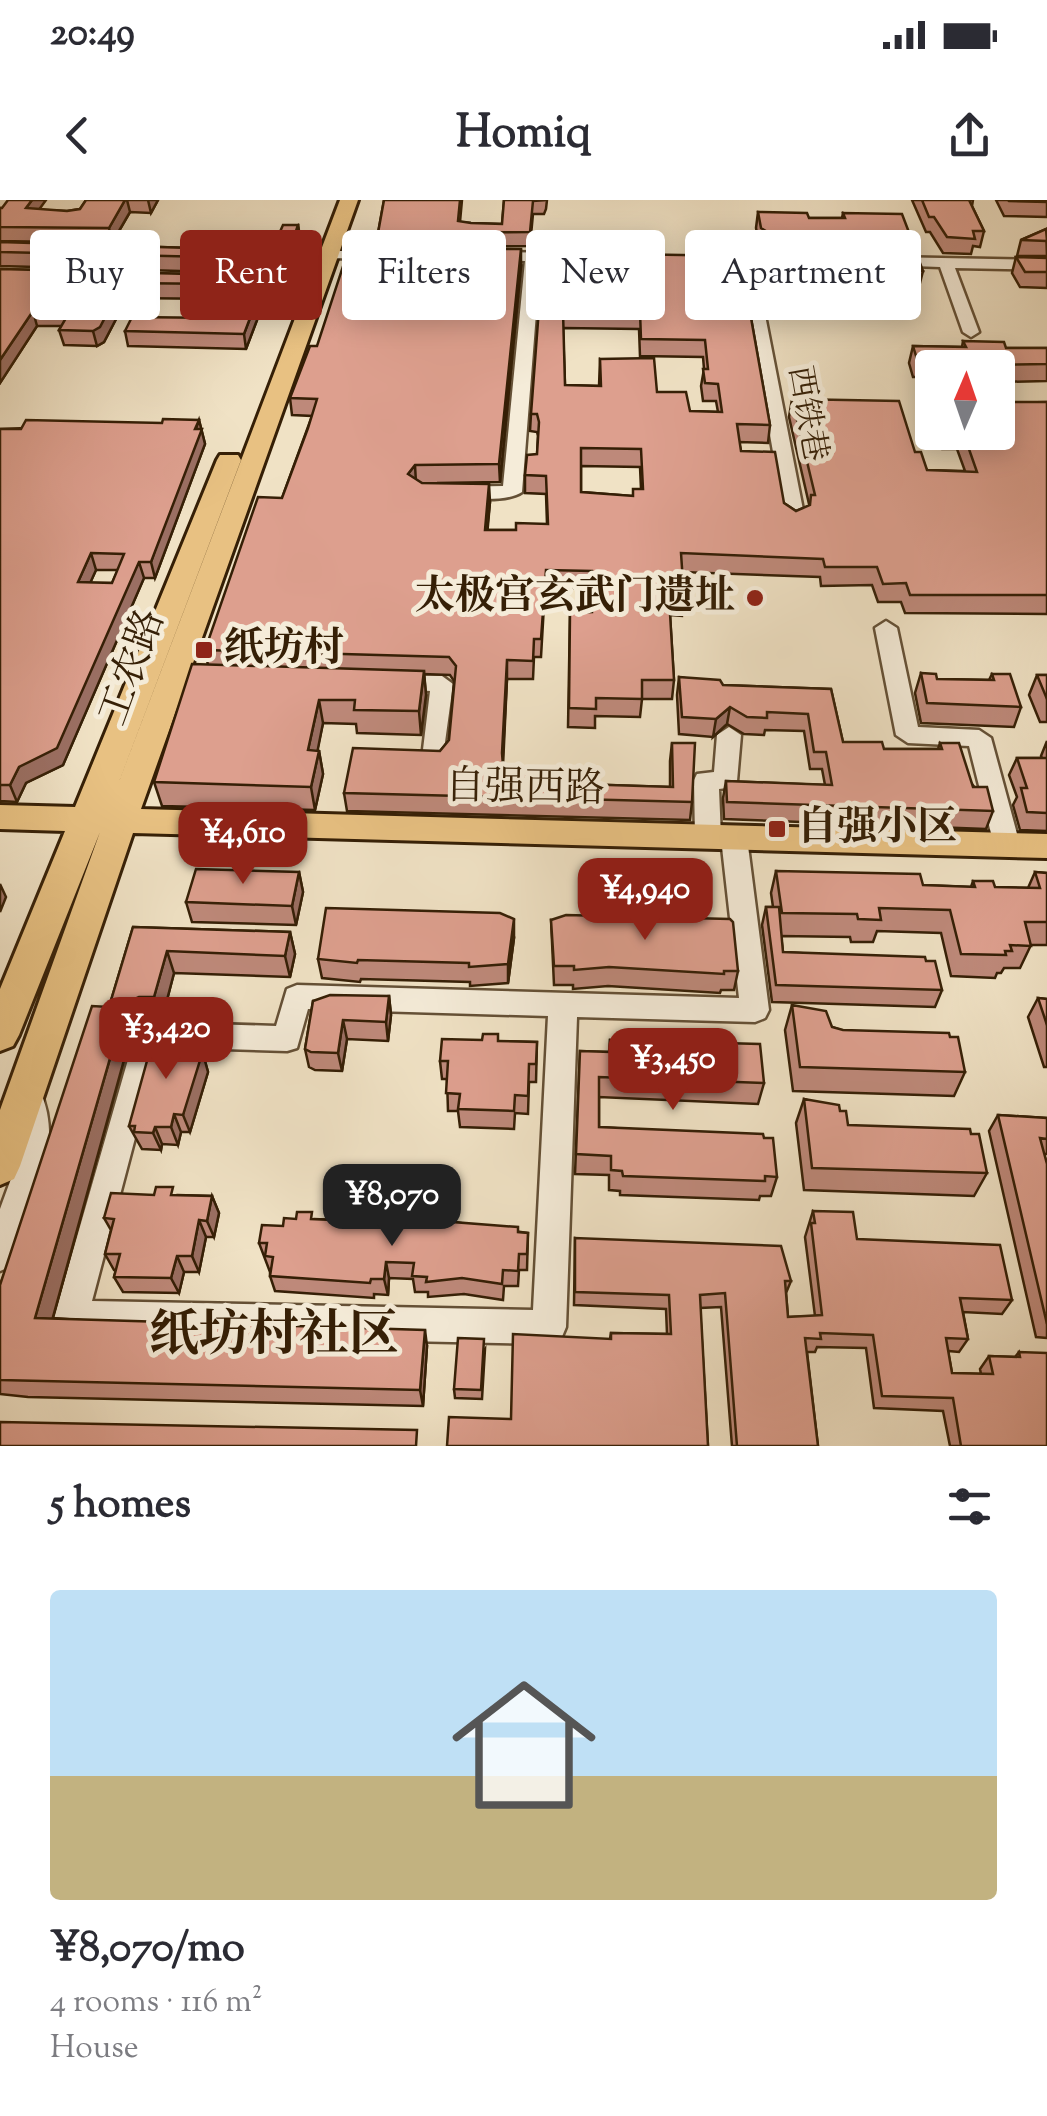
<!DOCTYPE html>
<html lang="en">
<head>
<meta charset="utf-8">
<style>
  :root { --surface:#fff; --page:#f7f7f7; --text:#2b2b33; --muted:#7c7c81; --accent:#8f2418 }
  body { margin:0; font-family:"Sorts Mill Goudy","Noto Serif SC",serif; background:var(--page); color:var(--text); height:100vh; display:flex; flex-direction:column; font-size:38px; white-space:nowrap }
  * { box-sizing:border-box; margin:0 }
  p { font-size:32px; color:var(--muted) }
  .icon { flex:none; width:55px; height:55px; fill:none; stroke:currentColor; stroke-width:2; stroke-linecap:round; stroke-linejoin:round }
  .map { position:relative; height:1246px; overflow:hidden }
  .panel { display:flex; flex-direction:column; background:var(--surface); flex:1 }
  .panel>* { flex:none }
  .banner { position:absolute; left:30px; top:30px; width:988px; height:90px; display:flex; gap:20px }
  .needle { width:65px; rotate:2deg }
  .tools { position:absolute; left:915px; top:150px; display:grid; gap:20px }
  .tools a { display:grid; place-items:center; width:100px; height:100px; border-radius:10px; background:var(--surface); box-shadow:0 5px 25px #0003; font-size:50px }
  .price { position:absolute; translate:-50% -85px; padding:0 22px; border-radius:20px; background:var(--accent); color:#fff; font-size:32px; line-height:65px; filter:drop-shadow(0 2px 5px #0008) }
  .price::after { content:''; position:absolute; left:50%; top:60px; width:30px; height:22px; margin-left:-15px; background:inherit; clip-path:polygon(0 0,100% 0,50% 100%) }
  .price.on { background:#222; color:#fff }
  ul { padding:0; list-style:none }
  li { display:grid; align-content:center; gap:20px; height:530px; padding:0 50px }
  li span { display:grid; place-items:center; height:310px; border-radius:10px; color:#555 }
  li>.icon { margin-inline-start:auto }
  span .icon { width:180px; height:180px; fill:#fffc; stroke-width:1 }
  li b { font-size:42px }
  h2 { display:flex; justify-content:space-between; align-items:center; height:120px; padding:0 50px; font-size:42px }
  .pill { padding:0 35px; border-radius:10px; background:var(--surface); box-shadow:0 5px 25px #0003; font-size:35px; line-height:90px }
  .pill.on { background:var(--accent); color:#fff }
  .status { display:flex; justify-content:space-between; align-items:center; height:70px; padding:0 50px; background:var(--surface); direction:ltr }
  .status svg { height:28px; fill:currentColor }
  header { display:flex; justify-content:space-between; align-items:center; height:130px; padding:0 50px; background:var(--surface); font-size:45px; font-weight:700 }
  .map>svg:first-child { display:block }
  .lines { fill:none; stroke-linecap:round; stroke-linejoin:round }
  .minor-casing { stroke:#645036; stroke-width:5 }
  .major-casing { stroke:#351f06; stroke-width:6 }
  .minor { fill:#f5ecd9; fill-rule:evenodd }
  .major { fill:#e8c182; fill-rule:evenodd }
  .wall { fill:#be897a; stroke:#351f06; stroke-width:2.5; fill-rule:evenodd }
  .shaded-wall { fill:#9b6f63; stroke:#351f06; stroke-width:2.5 }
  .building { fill:#dd9f8e; stroke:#351f06; stroke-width:2.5; fill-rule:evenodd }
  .poi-dot { fill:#8f2418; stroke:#f5ecd9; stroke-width:4 }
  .labels { text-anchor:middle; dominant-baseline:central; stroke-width:10; stroke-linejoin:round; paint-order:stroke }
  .far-street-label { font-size:32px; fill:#351f06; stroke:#f5ecd9 }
  .poi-label { font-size:40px; font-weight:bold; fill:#351f06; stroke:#f5ecd9; text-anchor:start }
  .street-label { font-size:40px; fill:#351f06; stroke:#f5ecd9 }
  .near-neighbourhood-label { font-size:50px; font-weight:bold; fill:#351f06; stroke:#f5ecd9 }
</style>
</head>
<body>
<div class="status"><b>20:49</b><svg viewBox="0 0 49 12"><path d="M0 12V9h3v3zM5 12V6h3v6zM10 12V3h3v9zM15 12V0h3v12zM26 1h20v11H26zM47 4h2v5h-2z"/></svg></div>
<header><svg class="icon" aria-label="back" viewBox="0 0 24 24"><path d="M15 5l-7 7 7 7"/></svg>Homiq<svg class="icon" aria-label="share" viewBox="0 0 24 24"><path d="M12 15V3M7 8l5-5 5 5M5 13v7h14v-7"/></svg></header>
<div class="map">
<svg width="1047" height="1246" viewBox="0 0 1047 1246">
  <rect width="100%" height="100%" fill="#f0e2c5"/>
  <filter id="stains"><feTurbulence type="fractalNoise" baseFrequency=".002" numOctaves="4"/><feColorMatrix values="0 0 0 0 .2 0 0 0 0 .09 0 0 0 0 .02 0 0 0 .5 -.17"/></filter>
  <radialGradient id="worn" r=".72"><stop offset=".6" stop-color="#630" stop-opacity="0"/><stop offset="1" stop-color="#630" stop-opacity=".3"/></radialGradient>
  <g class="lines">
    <defs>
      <path id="minor" d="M380 51 387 55 385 58 220 59 213 55 220 51Z
        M490 52 585 53 593 58 585 63 540 62 522 292C508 302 462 301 448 291L451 287 503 286 525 61 485 59 483 56Z
        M710 54 810 56 818 61 810 66 755 64 805 320 802 324 795 326 785 320 740 64 705 62 702 59Z
        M890 57 1047 60V70L955 68 979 132 971 137 963 132 940 67 885 65V59Z
        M235 76 299 78 307 83 299 88 230 84 227 81Z
        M886 421 897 428 918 527 979 530 991 538 1020 645 1016 652H998L994 645 969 546 908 543 896 535 875 428Z
        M393 475 442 476 453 484 442 564 434 566 422 558 430 491 385 488 382 483Z
        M729 527 741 535 737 581 734 587 719 589 721 638 717 645H699L695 638 694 580 697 574 714 572 717 535Z
        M734 629 743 631 747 638 769 810 765 818 755 822 577 817 566 1127 561 1139 549 1144 71 1134 59 1129 54 1117 138 825 148 822 276 826 287 789 297 785 739 798 721 638 725 631ZM308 809 548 816 533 1110 92 1101 159 847 287 851 297 848Z
        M29 887 40 891C65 945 33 1015 12 1066L0 1071V1009L19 957 14 900 18 891Z"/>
      <path id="major" d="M340 0H358L141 609 1047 634V658L133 633 20 966 14 979 0 985V910L100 632 19 835 13 846 0 851V789L65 631 0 629V605L75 607 217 260 220 255H238L241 260 109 608Z"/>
    </defs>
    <use href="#minor" class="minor-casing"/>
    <use href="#major" class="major-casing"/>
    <use href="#minor" class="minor"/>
    <use href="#major" class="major"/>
  </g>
  <path class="wall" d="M86 0H158L151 13 130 12 112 43 0 41V8L67 11 80 9Z
    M384 0H462L460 22 471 23 502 24 504 0H547L546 9 544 14H533L530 46 379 47 378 33Z
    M912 0H973L972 6 984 31 980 47 973 46 971 54 943 53 930 32H926Z
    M996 0H1047V17L1004 16Z
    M758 12 809 18H842L843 13 910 35 906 52H875V54L772 52 759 44 756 28Z
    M298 25 300 37 296 46 281 45 279 34Z
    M1046 29 1047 56H1017L1021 40Z
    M0 42 254 50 256 65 252 73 0 66Z
    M778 53 923 71 919 87 779 85 776 69Z
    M740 56 770 225 768 243 739 242 741 251 784 303 796 311 809 306V304L789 217 792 199 915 252 927 270 965 271 957 249H942L932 232H998V203L1047 202V414L905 413 901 402H878L872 385 821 386 820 377 682 372 684 397 682 416 670 415 674 480 672 499H642L640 517 595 516V528L568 527 570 413 591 412 592 389 545 388 541 457H534L533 479H507L503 566 546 583 670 587V561L672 543 692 602 690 620 347 611 344 593 440 551 449 540 454 481 450 475 424 474 426 495 421 535 357 533 356 524 323 523 317 551H319L323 574 315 610 162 606 154 582 208 465 205 450 282 298 312 216 292 215 290 198 317 146 521 66 500 282 437 283 490 302 487 330H516L547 324 546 294 525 293V275L537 254 538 236 537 232 530 231 531 214 550 96ZM563 128 639 129 640 156 703 157 704 169 701 186 703 201H716L718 212 690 211 600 159 599 186 565 185ZM581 266 640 267 641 289 632 296 581 292Z
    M1016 57 1047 58V88L1020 87 1012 73Z
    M0 69 266 76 268 91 246 149 128 146 125 131 221 118 227 104H224V99L127 98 104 142 97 146 64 145 59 130 62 126H37L0 183Z
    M963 141 1006 148H1047V181L998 182V168H932V177H913L909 163 913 146 962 147Z
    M932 197V232L931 229 929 210Z
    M199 220 205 244 155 378H144L63 565 26 583 17 602 0 601V229L162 223ZM96 370H118L112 383H90Z
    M921 473 937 479 989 480 992 474 1021 507 1014 527 921 523 915 493Z
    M1037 475H1047V522H1040L1029 495Z
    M679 477 723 485 831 489 843 542 884 549H938L940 543 993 611 986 629 724 619 723 598 726 581 825 585 822 569H810L804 531 765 530 764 535 744 534 727 524 713 537 679 534 677 495Z
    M1047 541V631L1020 630 1013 605 1017 597 1009 575 1017 558H1042L1041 556Z
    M776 671 923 685 971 687 973 681 995 687 1028 688 1035 672 1047 673V745H1031L1020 768H1004L1001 773H997L995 778 951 776 941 733 877 731 873 742H851L850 737 781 736 783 752 926 761 942 790 935 807 772 802 762 725 766 707H773L771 693Z
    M299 672 303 692 296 725 192 722 186 702Z
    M551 720 738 771 734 790H721L720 793 608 786 573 789V785H554Z
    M133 727 290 732 295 754 290 777 174 773 162 819 147 818 134 824 53 1118 427 1146 423 1206 28 1197 0 1194V1085L109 807Z
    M514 738 508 783 470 786V782L361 779 360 782 322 778 318 759Z
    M389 796 391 815 388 841 347 839 342 871 315 870 309 867 305 849 313 801Z
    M1038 798 1047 799V867H1044L1028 817Z
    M792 805 832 827 965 872 954 896 793 891 785 830Z
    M610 840 764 883 758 904 599 897V927L764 938 777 977 771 996H760L759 1000 620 995V991L609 990V975L575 974 580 851 609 852Z
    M498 841 537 842 536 882H529L528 914 515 913 514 929 460 927 458 911H448L447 879H442L440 861Z
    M194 842 200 843 208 872 190 932H181L178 945 162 944 161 950 142 949 129 926Z
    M804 899 840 911 848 925 987 973 974 996 804 990 796 923Z
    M998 915 1047 918V954H1044L1047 964V1138L1036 1137 989 931Z
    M177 995 212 996 219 1013 214 1037H206L199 1072H184L179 1093 123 1092 114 1077 116 1070H114L105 1054 111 1030 104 1018Z
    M813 1011 857 1039 1012 1100 1002 1114 963 1112 968 1139 959 1152 948 1151 952 1173 981 1174 980 1169 989 1156 1015 1157 1019 1152 1047 1246H950L943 1211 874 1208 866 1148 817 1147 815 1152H807L818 1246H732L721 1107 700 1108 708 1246 511 1219 610 1139 611 1133 667 1134 666 1109 574 1105 575 1038 791 1081 786 1093 788 1117 815 1116 805 1037Z
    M314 1019 405 1023 454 1022 528 1033 527 1070H519L518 1086H504L503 1100 464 1094 428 1097V1092H415L413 1079 389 1078 388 1095 374 1094V1098L275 1091 270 1076V1072L259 1043 283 1026Z
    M485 1149 482 1199 455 1198 454 1189Z"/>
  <path class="shaded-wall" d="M32 0H46L30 22 26 8Z
    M125 0H127L130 12 112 43 109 28Z
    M148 0H158L151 13Z
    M298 25 300 37 296 46 295 34Z
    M521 49V66L500 282 499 264Z
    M254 50 256 65 252 73 250 58Z
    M266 76 268 91 246 149 244 134Z
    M123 83 127 98 104 142 97 146 93 131Z
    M33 111 37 126 0 183V160Z
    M199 220 205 244 155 378 151 362Z
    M415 265 416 283 408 274Z
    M489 284 490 302 486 348 485 330Z
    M91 353 96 370 83 399 78 382Z
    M139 362 144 378 63 565 26 583 17 602 10 585 19 567Z
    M507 460V479L502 571V553Z
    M424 471 426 495 421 535 419 511Z
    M319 500 323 523 313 574 308 550Z
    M730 507 727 524 713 537 716 519Z
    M319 551 323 574 315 610 311 587Z
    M299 672 303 692 296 725 292 706Z
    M0 684 6 697 0 712Z
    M514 719V738L508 783V764Z
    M290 732 295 754 290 777 285 756Z
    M167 751 174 773 162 819 154 797Z
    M389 796 391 815 388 841 386 822Z
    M139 797 147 818 134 824 48 1135 35 1118 126 803Z
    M343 820 347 839 342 871 338 853Z
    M200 843 208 872 190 932 183 915Z
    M174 914 181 932 178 945 171 927Z
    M155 927 162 944 161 950 153 933Z
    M212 996 219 1013 214 1037 207 1021Z
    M199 1020 206 1037 199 1072 192 1056Z
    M177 1056 184 1072 179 1093 171 1078Z
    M386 1062 389 1078 388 1095 384 1079Z
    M425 1130 427 1146 423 1206 420 1190Z"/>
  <path class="building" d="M8 0H32L26 8 67 11 80 9 86 0H125L109 28 0 27V8H2Z
    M384 0H460L458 21 471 23 502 24 504 0H545L533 1 530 32 378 33Z
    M922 0H969L984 31H973L975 39 947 37 934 17H929Z
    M1008 0H1047V2L1009 1Z
    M758 12 807 13 809 18H845L843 13 902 14 910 35H873L878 37 774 36 761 28Z
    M283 25H298L295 34H279Z
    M1046 29 1047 41 1021 40Z
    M0 42 254 50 250 58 0 52Z
    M349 48 521 49 499 264 415 265 408 274 422 283 489 284 485 330H516V323L548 324 546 276 525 275 527 255 537 254 539 222 537 214H531L540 95 550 96 552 58 564 53 740 56 770 225 737 224 741 251 775 252 784 303 796 311 810 305 811 295H815L792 199 899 201 915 252H921L927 270 977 272 963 232H998V202H1047V395H910L906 383 883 384 877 367H825L823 359 681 353 684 397H669L674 480H642V499L596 498V509L569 508 570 413 592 412V371L546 370 541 439H534L533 461 507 460 502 553 503 566 528 568 546 575V583L673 587 672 543H695L692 602 344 593 353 548 440 551 449 540 456 466 449 457 205 450 258 297 282 298 308 228 317 199 290 198 310 146H317ZM563 111 640 112 641 139 705 140 708 169H703L705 183 718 184 722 212 690 211 686 192H657L654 158 600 159 601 186 565 185ZM581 248 641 249 643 289H633V296L581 292Z
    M778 53 917 55 923 71 781 68Z
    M1016 57 1047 58V72H1025Z
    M0 69 266 76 244 134 125 131 132 117 221 118 234 89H222L224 84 123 83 100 127 93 131 59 130 70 111H33L0 160Z
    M963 141 1004 142 1006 148H1047V164L977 165 976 161 917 159 913 146 966 147Z
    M163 219 199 220 195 229H202L151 362H139L57 548 19 567 10 585H0V229H21L26 220 162 223ZM91 353 124 354 112 383 78 382Z
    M192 464 424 471 419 511 354 510 355 500H319L308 550 319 551 311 587 154 582Z
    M921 473 936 474 937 479 994 480 992 474H1010L1021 507 927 503Z
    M1037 475H1047V499Z
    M679 477 720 480 723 485 831 489 843 542H882L884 549H942L940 543H959L973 587H987L993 611 727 602 726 581 832 585 826 552H814L808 514 767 512V518L747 517 730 507 716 519 682 517Z
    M1017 558H1047V613L1027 612 1021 588H1027Z
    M196 669 299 672 292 706 186 702Z
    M776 671 920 674 923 685 975 687 973 681H993L995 687 1040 688 1035 672 1047 673V722H1025L1031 746 1010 745 1012 751H1005L1006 755 961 754 950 710 879 708 881 720 858 719 857 714 782 713Z
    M766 707H779L783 752 925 757 926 761H935L942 790 776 785Z
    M326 708 500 713 514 719 508 764 469 767V763L358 760 357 763 318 759Z
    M566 715 730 719 733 722 738 771H724V774L609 767 574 770V766H554L551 720Z
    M133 727 290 732 285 756 167 751 154 797H139L126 803 35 1118 425 1130 420 1190 0 1180V1085L92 806 109 807Z
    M330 795 389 796 386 822 343 820 338 853 311 852 305 849 313 801Z
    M1038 798 1047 799V825Z
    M792 805 826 811 832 827 843 830 949 833 950 837H958L965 872 800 867Z
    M155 832 190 834 188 842 200 843 198 854H202L183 915 174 914 171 927H155L153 933 134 932 135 926H129Z
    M483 834H498V841L537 842 536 864H529L528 896 515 895 514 911 458 909 460 894 446 893 448 861H440L442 839 482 840Z
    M610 840 760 844 764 883 599 877V927L763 934 764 938H773L777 977 765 976V981L623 976 622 971 611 970V956L576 954 580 851 610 852Z
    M804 899 839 905 840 911H846L848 925 970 929 971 934H979L987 973 812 968Z
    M998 915 1047 918V939L1040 938 1047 964V1124Z
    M156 987H173L171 995 212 996 207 1021 199 1020 192 1056H177L171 1078 114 1077 120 1054H105L114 1019 104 1018 111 993 154 995Z
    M813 1011 853 1012 857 1039 1000 1045 1012 1100 960 1098 968 1139 946 1138 952 1173 993 1174 989 1156 1020 1157 1019 1152 1047 1153V1246H961L953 1198 882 1196 873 1135 820 1133 821 1139 805 1138 818 1246H737L725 1093 700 1095 708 1246H447L449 1217 511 1219 513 1134 611 1139V1133L671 1134 669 1095 575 1092V1038L781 1046 791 1081H785L788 1117 822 1115 811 1023H815Z
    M297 1012H312L311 1019 405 1023H438L439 1013H453V1022L518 1027V1032L528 1033 527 1054H519L518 1071 503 1070 502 1084 462 1078 426 1082 427 1077 412 1076 414 1063 386 1062 384 1079H371L370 1083 270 1076 273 1057 265 1056 267 1043H259L262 1025 283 1026 284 1018 296 1019Z
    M458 1138 484 1139 481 1190 454 1189Z
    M0 1222 417 1230 416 1246H0Z"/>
  <g class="poi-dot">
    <circle cx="755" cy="398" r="10"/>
    <rect x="194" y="440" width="20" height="20" rx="5"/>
    <rect x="767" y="619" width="20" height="20" rx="5"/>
  </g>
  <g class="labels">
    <g class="far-street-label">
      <text transform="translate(806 214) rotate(80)">西铁巷</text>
    </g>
    <g class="poi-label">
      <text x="735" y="398" text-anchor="end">太极宫玄武门遗址</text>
      <text x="224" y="450">纸坊村</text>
      <text x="797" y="629">自强小区</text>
    </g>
    <g class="street-label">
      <text transform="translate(134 468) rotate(-70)">工农路</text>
      <text transform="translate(525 590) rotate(1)">自强西路</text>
    </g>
    <g class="near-neighbourhood-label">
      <text x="274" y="1138">纸坊村社区</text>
    </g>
  </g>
  <rect width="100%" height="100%" filter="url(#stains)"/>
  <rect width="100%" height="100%" fill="url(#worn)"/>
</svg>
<div class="tools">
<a><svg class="needle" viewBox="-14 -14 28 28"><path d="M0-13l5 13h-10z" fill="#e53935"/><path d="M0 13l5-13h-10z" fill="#7c7c81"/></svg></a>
</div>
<b class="price" style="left:243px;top:687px">¥4,610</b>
<b class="price" style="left:645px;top:743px">¥4,940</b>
<b class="price" style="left:166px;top:882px">¥3,420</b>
<b class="price" style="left:673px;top:913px">¥3,450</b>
<b class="price on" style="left:392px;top:1049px">¥8,070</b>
<div class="banner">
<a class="pill">Buy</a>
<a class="pill on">Rent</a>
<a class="pill">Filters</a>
<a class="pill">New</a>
<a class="pill">Apartment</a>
</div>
</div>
<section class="panel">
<h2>5 homes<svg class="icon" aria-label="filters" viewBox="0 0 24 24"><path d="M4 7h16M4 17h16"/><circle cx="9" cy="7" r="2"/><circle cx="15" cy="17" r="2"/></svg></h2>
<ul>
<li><span style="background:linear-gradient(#bfe0f5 60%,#c2b280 0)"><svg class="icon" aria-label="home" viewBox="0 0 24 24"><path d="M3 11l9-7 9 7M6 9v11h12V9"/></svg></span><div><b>¥8,070/mo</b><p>4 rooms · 116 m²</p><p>House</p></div></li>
</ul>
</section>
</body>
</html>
